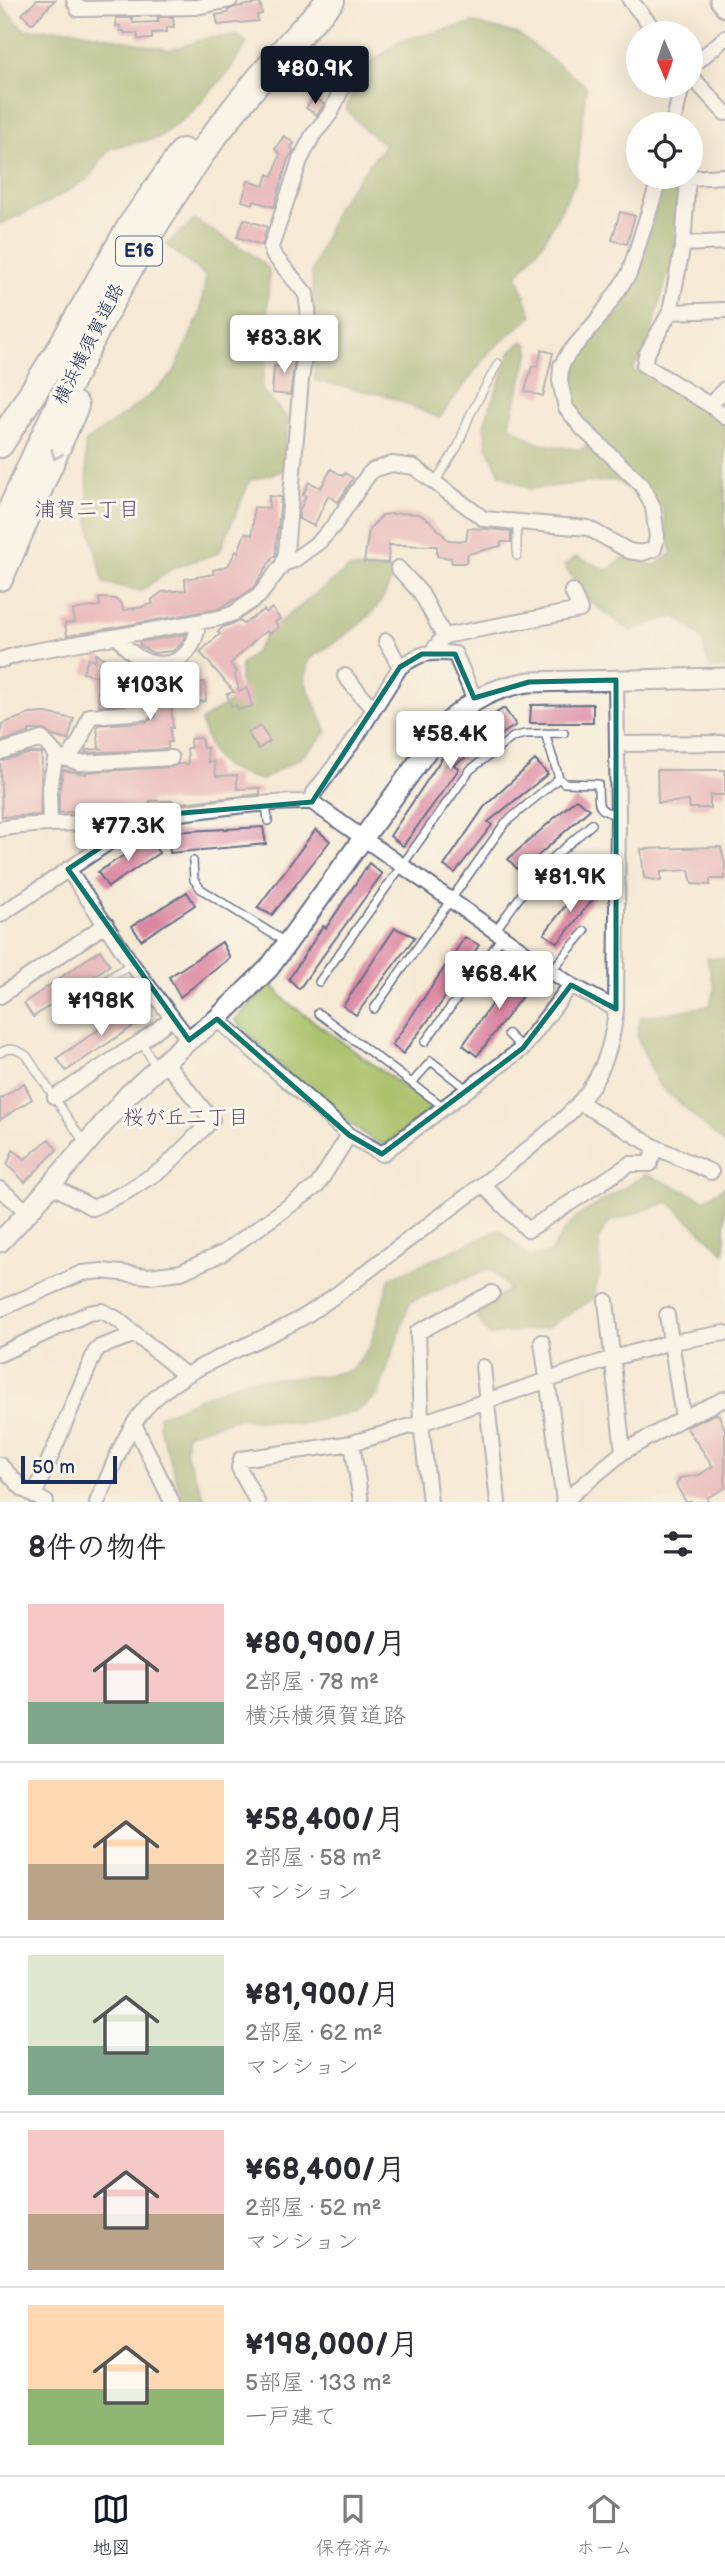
<!DOCTYPE html>
<html lang="ja">
<head>
<meta charset="utf-8">
<style>
  :root { --surface:#fff; --page:#f7f7f7; --text:#2b2b33; --muted:#7c7c81; --line:#e1e1e2; --accent:#111827 }
  body { margin:0; font-family:"Balsamiq Sans","Klee One",sans-serif; background:var(--page); color:var(--text); height:100vh; display:flex; flex-direction:column; font-size:26px; white-space:nowrap }
  * { box-sizing:border-box; margin:0 }
  p { font-size:23px; color:var(--muted) }
  .icon { flex:none; width:38px; height:38px; fill:none; stroke:currentColor; stroke-width:2; stroke-linecap:round; stroke-linejoin:round }
  .map { position:relative; height:1502px; overflow:hidden }
  .panel { display:flex; flex-direction:column; background:var(--surface); flex:1 }
  .panel>* { flex:none }
  .needle { width:46px; rotate:178deg }
  .tools { position:absolute; left:626px; top:21px; display:grid; gap:14px }
  .tools a { display:grid; place-items:center; width:77px; height:77px; border-radius:50%; background:var(--surface); box-shadow:0 7px 28px #0002; font-size:35px }
  .scale { position:absolute; left:21px; bottom:18px; width:96px; box-sizing:border-box; padding-left:7px; border:4px solid #1b2f5e; border-top:0; font-size:19px; line-height:24px; white-space:nowrap; color:#1b2f5e; -webkit-text-stroke:5px #fbf7ec; paint-order:stroke }
  .price { position:absolute; translate:-50% -60px; padding:0 16px; border-radius:7px; background:#fff; color:#222; font-size:23px; line-height:46px; filter:drop-shadow(0 2px 4px #0008) }
  .price::after { content:''; position:absolute; left:50%; top:42px; width:21px; height:16px; margin-left:-10px; background:inherit; clip-path:polygon(0 0,100% 0,50% 100%) }
  .price.selected { background:var(--accent); color:#fff }
  ul { padding:0; list-style:none }
  li { display:flex; align-items:center; gap:21px; height:175px; padding:0 28px }
  li+li { border-top:2px solid var(--line) }
  li span { display:grid; place-items:center; flex:none; width:196px; height:140px; border-radius:0px; color:#555 }
  li>.icon { margin-inline-start:auto }
  span .icon { width:84px; height:84px; fill:#fffc; stroke-width:1 }
  li b { font-size:30px }
  h2 { display:flex; justify-content:space-between; align-items:center; height:84px; padding:0 28px; font-size:30px }
  .dock { display:flex; justify-content:space-around; align-items:center; height:98px; border-top:2px solid var(--line); background:var(--surface); font-size:19px; color:var(--muted) }
  .dock a { display:grid; justify-items:center; gap:4px }
  .dock .selected { color:var(--accent) }
  .map>svg:first-child { display:block }
  .green { fill:#a6be63; stroke:#607660; stroke-width:2 }
  .forest { fill:#84a559; stroke:#506a5c; stroke-width:2 }
  .building { fill:#db88a3 }
  .lines { fill:none; stroke-linecap:round; stroke-linejoin:round }
  .lane-casing { stroke:#687088; stroke-width:10 }
  .street-casing { stroke:#687088; stroke-width:18 }
  .secondary-casing { stroke:#687088; stroke-width:23 }
  .highway-casing { stroke:#687088; stroke-width:30 }
  .lane { stroke:#fff; stroke-width:7 }
  .street { stroke:#fff; stroke-width:14 }
  .secondary { stroke:#fff; stroke-width:19 }
  .highway { stroke:#fff; stroke-width:26 }
  .oneway { stroke:#8d97ae }
  .marked { fill:none; stroke:#0f766e; stroke-width:5; stroke-linejoin:round }
  .labels { text-anchor:middle; dominant-baseline:central; stroke-width:6; stroke-linejoin:round; paint-order:stroke }
  .shield { fill:#fbf7ec; stroke:#5e6b89; stroke-width:2 }
  .shield-label { font-size:18px; font-weight:bold; fill:#1b2f5e }
  .street-label { font-size:19px; fill:#1b2f5e; stroke:#fbf7ec }
  .neighbourhood-label { font-size:21px; fill:#5e4e76; stroke:#fbf7ec }
</style>
</head>
<body>
<div class="map">
<svg width="725" height="1502" viewBox="0 0 725 1502">
  <rect width="100%" height="100%" fill="#fbf7ec"/>
  <filter id="ink" filterUnits="userSpaceOnUse"><feTurbulence type="fractalNoise" baseFrequency=".0143" numOctaves="2"/><feDisplacementMap in="SourceGraphic" scale="14" xChannelSelector="R" yChannelSelector="G"/><feConvolveMatrix kernelMatrix="1 2 1 2 8 2 1 2 1" color-interpolation-filters="sRGB"/></filter>
  <filter id="wash" filterUnits="userSpaceOnUse"><feTurbulence type="fractalNoise" baseFrequency=".00686" numOctaves="4" result="noise"/><feDisplacementMap in="SourceGraphic" scale="28" xChannelSelector="R" yChannelSelector="G"/><feGaussianBlur stdDeviation="1.57" result="paint"/><feColorMatrix in="noise" values="0 0 0 0 0 0 0 0 0 0 0 0 0 0 0 0 0 1.4 0 .05"/><feComposite in="paint" operator="in"/></filter>
  <g filter="url(#wash)">
    <rect width="100%" height="100%" fill="#f6ead5"/>
    <path class="green" d="M271 984 287 1002 433 1108 386 1144 377 1143 306 1091 235 1020Z"/>
    <path class="forest" d="M0 4 25 30 70 29 170 50 208 38 238 36 247 43 229 71 192 112 158 138 110 148 88 179 45 204 0 224Z
      M473 23 518 34 586 86 576 181 543 243 517 275 532 316 491 350 439 418 385 395 315 381 312 271 337 206 385 144 365 130 346 109 362 70 399 41Z
      M665 177H678L672 258 647 349 632 369 717 418 725 428V668L710 669 702 638 677 617 653 622 631 631 592 603 564 566 576 557 608 570 622 558 655 565 672 553 662 506 614 480 529 489 500 474 487 446 484 424 511 351 523 341 528 344 529 354 509 425 537 443 579 450 588 445 596 435 571 402 579 352 638 275Z
      M195 220 250 253 269 269 266 362 261 389 289 420 282 471 250 480 219 553 173 568 141 591 104 583 90 528 85 443 148 397 173 374 200 314 206 276 166 245Z
      M349 568 392 570C388 615 341 637 308 660L305 682 327 732 302 757 261 780C218 768 214 764 201 721 214 709 229 705 243 694L240 679 241 665 254 653 270 630Z
      M707 958H725V1144L658 1084 637 1037 640 1017 709 1006 715 989Z
      M646 1174 705 1200 725 1186V1253L669 1202 609 1222 599 1238 600 1273 593 1299 546 1328 489 1335 476 1316 509 1289 490 1268 410 1302 378 1395 356 1412 300 1424 238 1418 186 1434V1454L206 1502H184L159 1427V1416L243 1380 322 1376 352 1370 370 1346 390 1278 500 1230 529 1258 550 1253 564 1231 577 1217Z"/>
    <g id="blocks">
      <path class="building" d="M37 0H55L32 24 22 14Z
        M260 3 262 14 257 15 258 21 218 25 216 15 228 13V10L236 7Z
        M158 17H173L174 27H167V32L152 33V39H138L137 33H124V31H120V26H116V18H132L133 23 158 22Z
        M314 97 324 104 317 115 306 108Z
        M284 136 294 143 291 148 294 150 288 160 274 207 254 201 253 204 242 201 248 181 264 186 268 174 273 176 280 154 275 149Z
        M620 212 635 216 627 244 612 240Z
        M244 219 267 227 262 245 237 237Z
        M286 350H296L290 395 272 393 274 366 286 367Z
        M542 350 553 353 543 396 525 391 532 366 537 367Z
        M331 469 343 476 345 473 353 478 344 493 338 502 328 496 314 526 299 519V511L306 496 303 495 309 482 321 488Z
        M269 496 281 497 275 557H273L254 587 240 597 218 609 67 636 65 623 75 622 73 610 100 606 99 598 115 599 122 604 123 610 143 607V606L153 604 152 600 162 592 186 590 185 579 214 574 213 570 228 566 236 551 238 552 245 533 252 535 254 507 269 508Z
        M403 513 419 514 430 521 448 540 466 541 468 528 485 529 511 531V542H501V546L468 554 466 563H452L451 558 437 556V546L389 545 388 563 364 562 369 529 383 515Z
        M272 608 280 619 275 622 279 627 269 634 267 631 258 637 230 664 237 672 235 674 239 691 247 688 252 706 238 710 236 705 231 707 227 694 234 692 200 652 220 634 218 632 223 627 240 621 243 624 264 610 266 613Z
        M186 634 180 645 173 651 153 653 140 646V642Z
        M96 654 138 676 131 690 132 703 99 706 97 676 83 673 88 659 95 661Z
        M205 682 206 701 171 704 173 728H170L171 742H168V749L85 753 86 750 101 749 99 748 97 725 146 722 156 717 154 687Z
        M593 704V723H530L531 705Z
        M504 708 516 725 454 765 459 769 403 846 390 836 452 743Z
        M46 713 74 719 68 740 52 736 44 730H29V733L0 742 2 724 29 714Z
        M260 726 270 741 258 749 248 733Z
        M201 738 203 748H207L208 762H214L216 776 237 775V789L260 788V794L181 803H173V801H150V805L88 808V811L59 813V793L63 770 86 774V772L172 767 178 764H188L187 748H191L190 739Z
        M31 753H42L40 815 2 817 0 761Z
        M535 760 548 774 488 822 492 825 455 873 444 866 485 806Z
        M657 770H725V795H710V808H690L689 801 658 803Z
        M576 799 590 809 520 872 508 859Z
        M263 827 266 844 170 853 169 832Z
        M316 829 330 841 272 915 257 908Z
        M149 839 159 853 108 887 98 872Z
        M721 847 725 864V879H710V885L692 884 689 870 661 872V881L644 878 641 849Z
        M369 863 382 874 299 989 289 979 323 926 326 928Z
        M581 885 597 894 558 943 544 934Z
        M187 892 195 905 141 940 132 926Z
        M395 928 415 937 356 1015 343 1006Z
        M465 937 479 945 442 1002 403 1054 392 1045Z
        M222 942 230 958 180 997 169 977Z
        M100 950 110 965 33 1017 24 1003Z
        M516 969 535 979 477 1056 463 1045Z
        M135 1005 146 1018 66 1071 57 1058Z
        M24 1083 32 1099 0 1120V1099Z
        M49 1139 57 1150 25 1182 7 1165 13 1150 25 1159Z
        M715 1414 719 1415 725 1430V1488L707 1498 708 1502H686L676 1485 680 1478 699 1475 713 1466 686 1427Z"/>
    </g>
  </g>
  <g filter="url(#ink)">
    <use href="#blocks" fill-opacity="0" stroke="#687088" stroke-width="2"/>
    <g class="lines">
      <defs>
        <path id="lane" d="M435 482 458 446 470 415 498 363
          M517 522V556
          M559 778 564 783 598 784C599 805 595 810 617 815
          M266 804 268 821
          M193 861 194 880 201 889 287 943
          M495 931 540 869 592 824
          M552 970 585 931
          M319 982 470 770 513 737 525 734 564 733
          M68 1005 131 964
          M374 1009 505 823 559 778 545 733
          M318 1013 445 1108
          M508 1034 522 1048
          M142 1042 156 1068
          M425 1042 502 937
          M0 1053C9 1046 19 1050 27 1056L85 1144
          M412 1083 431 1061 468 1090"/>
        <path id="street" d="M74 0 78 9 196 7 230 0
          M630 0 657 33
          M691 67 725 38
          M691 76 725 113
          M673 124 682 86
          M725 242 683 244 670 312 725 310
          M683 244 688 178 725 176
          M670 312 646 355 644 365 710 405 725 389
          M710 405 725 417
          M283 564 286 552 301 380 309 326 308 308 306 294 273 254 271 247 300 160 313 135 330 114 350 71
          M398 568 421 593 444 636
          M118 636C141 676 195 674 198 622
          M386 641 400 667
          M432 652 444 636 580 610 572 591
          M0 660 24 653 220 618 234 613 259 596 283 564 294 560 320 541 335 524 368 475 373 470 392 464 414 467 484 519 588 528 629 551 642 553 654 549 657 537 653 507 642 485 582 428 566 408 560 381 561 366 568 354 600 317 629 274 660 177
          M345 676 366 701 374 706
          M617 744 725 743
          M0 752 42 739 56 754 49 792 50 823
          M57 758 68 759 79 763 171 758
          M68 759 80 741 90 716 145 712
          M312 802 314 793 355 739 400 667C421 652 430 651 455 654L475 700
          M0 829C37 822 75 825 113 821 179 815 245 801 312 802L571 985 616 1009
          M68 869 131 963 189 1040
          M0 915 144 819
          M0 996 106 924
          M217 1019 349 1135 382 1154 523 1048 571 985
          M55 1097 142 1041 172 1018
          M579 1102 655 1147 711 1172
          M51 1185 93 1208 126 1192 164 1168 212 1120 165 1062
          M483 1185 528 1230 630 1164H650L655 1147
          M0 1189 28 1212
          M606 1301 623 1452
          M0 1309 82 1273 102 1271 149 1276 181 1272 223 1253 317 1186 349 1135
          M667 1315 683 1418
          M542 1342 564 1501
          M0 1354 89 1313 102 1311 117 1319 184 1374
          M483 1367 498 1502
          M134 1424 172 1502
          M352 1443 361 1502
          M0 1465 23 1489 46 1502
          M34 1496 95 1352 100 1347 136 1334
          M97 1502C113 1469 125 1426 153 1400 196 1360 255 1346 305 1316 342 1293 377 1263 412 1237 449 1210 486 1182 522 1154 547 1133 576 1112 593 1084 608 1060 613 1036 616 1009L618 815 616 680
          M257 1502 239 1468 241 1459 352 1443 421 1423 613 1358 672 1342 725 1333
          M430 1502 421 1423 418 1332 492 1293
          M563 1502 623 1452 683 1418 725 1399"/>
        <path id="secondary" d="M720 0 725 7
          M0 1242 28 1212 129 1094 189 1040 217 1019 269 968 446 724C473 699 493 688 529 682L725 678"/>
        <path id="highway" d="M0 444 59 351 131 226 183 152
          M0 536C54 412 110 290 185 177 228 113 278 55 331 0
          M0 577 75 406"/>
      </defs>
      <use href="#lane" class="lane-casing"/>
      <use href="#street" class="street-casing"/>
      <use href="#secondary" class="secondary-casing"/>
      <use href="#highway" class="highway-casing"/>
      <use href="#lane" class="lane"/>
      <use href="#street" class="street"/>
      <use href="#secondary" class="secondary"/>
      <use href="#highway" class="highway"/>
    </g>
    <defs><path id="oneway-chevron" d="M-2-3.5L2.5 0L-2 3.5" fill="none" stroke-width="1.6" stroke-linecap="round" stroke-linejoin="round" transform="scale(1.75)"/></defs>
    <use class="oneway" href="#oneway-chevron" transform="translate(56 455) rotate(113)"/>
  </g>
  <path d="M0 0H725V1502H0ZM422 654H455L474 698 529 682 616 680V1009L571 985 523 1048 382 1154 349 1135 217 1019 189 1040 68 869 148 816 312 802 400 667Z" fill="#f6ead5" fill-opacity=".55" fill-rule="evenodd"/>
  <path class="marked" d="M422 654H455L474 698 529 682 616 680V1009L571 985 523 1048 382 1154 349 1135 217 1019 189 1040 68 869 148 816 312 802 400 667Z"/>
  <g class="labels">
    <rect class="shield" x="116" y="236.5" width="46" height="29" rx="5"/>
    <g class="shield-label">
      <text x="139" y="251">E16</text>
    </g>
    <g class="street-label">
      <text transform="translate(89 344) rotate(-63)">横浜横須賀道路</text>
    </g>
    <g class="neighbourhood-label">
      <text x="87" y="509">浦賀二丁目</text>
      <text x="186" y="1117">桜が丘二丁目</text>
    </g>
  </g>
</svg>
<div class="tools">
<a><svg class="needle" viewBox="-14 -14 28 28"><path d="M0-13l5 13h-10z" fill="#e53935"/><path d="M0 13l5-13h-10z" fill="#7c7c81"/></svg></a>
<a><svg class="icon" aria-label="locate" viewBox="0 0 24 24"><circle cx="12" cy="12" r="6"/><path d="M12 2v4M12 18v4M2 12h4M18 12h4"/></svg></a>
</div>
<div class="scale">50 m</div>
<b class="price selected" style="left:315px;top:106px">¥80.9K</b>
<b class="price" style="left:284px;top:375px">¥83.8K</b>
<b class="price" style="left:150px;top:722px">¥103K</b>
<b class="price" style="left:450px;top:771px">¥58.4K</b>
<b class="price" style="left:128px;top:863px">¥77.3K</b>
<b class="price" style="left:570px;top:914px">¥81.9K</b>
<b class="price" style="left:499px;top:1011px">¥68.4K</b>
<b class="price" style="left:101px;top:1038px">¥198K</b>
</div>
<section class="panel">
<h2>8件の物件<svg class="icon" aria-label="filters" viewBox="0 0 24 24"><path d="M4 7h16M4 17h16"/><circle cx="9" cy="7" r="2"/><circle cx="15" cy="17" r="2"/></svg></h2>
<ul>
<li><span style="background:linear-gradient(#f6c9c9 70%,#7fa58c 0)"><svg class="icon" aria-label="home" viewBox="0 0 24 24"><path d="M3 11l9-7 9 7M6 9v11h12V9"/></svg></span><div><b>¥80,900/月</b><p>2部屋 · 78 m²</p><p>横浜横須賀道路</p></div></li>
<li><span style="background:linear-gradient(#ffd9b3 60%,#b9a48a 0)"><svg class="icon" aria-label="home" viewBox="0 0 24 24"><path d="M3 11l9-7 9 7M6 9v11h12V9"/></svg></span><div><b>¥58,400/月</b><p>2部屋 · 58 m²</p><p>マンション</p></div></li>
<li><span style="background:linear-gradient(#dfe7d0 65%,#7fa58c 0)"><svg class="icon" aria-label="home" viewBox="0 0 24 24"><path d="M3 11l9-7 9 7M6 9v11h12V9"/></svg></span><div><b>¥81,900/月</b><p>2部屋 · 62 m²</p><p>マンション</p></div></li>
<li><span style="background:linear-gradient(#f6c9c9 60%,#b9a48a 0)"><svg class="icon" aria-label="home" viewBox="0 0 24 24"><path d="M3 11l9-7 9 7M6 9v11h12V9"/></svg></span><div><b>¥68,400/月</b><p>2部屋 · 52 m²</p><p>マンション</p></div></li>
<li><span style="background:linear-gradient(#ffd9b3 60%,#8fb573 0)"><svg class="icon" aria-label="home" viewBox="0 0 24 24"><path d="M3 11l9-7 9 7M6 9v11h12V9"/></svg></span><div><b>¥198,000/月</b><p>5部屋 · 133 m²</p><p>一戸建て</p></div></li>
</ul>
</section>
<nav class="dock">
<a class="selected"><svg class="icon" aria-label="map" viewBox="0 0 24 24"><path d="M3 6l6-2 6 2 6-2v14l-6 2-6-2-6 2zM9 4v14M15 6v14"/></svg>地図</a>
<a><svg class="icon" aria-label="saved" viewBox="0 0 24 24"><path d="M7 4h10v16l-5-4-5 4z"/></svg>保存済み</a>
<a><svg class="icon" aria-label="home" viewBox="0 0 24 24"><path d="M3 11l9-7 9 7M6 9v11h12V9"/></svg>ホーム</a>
</nav>
</body>
</html>
